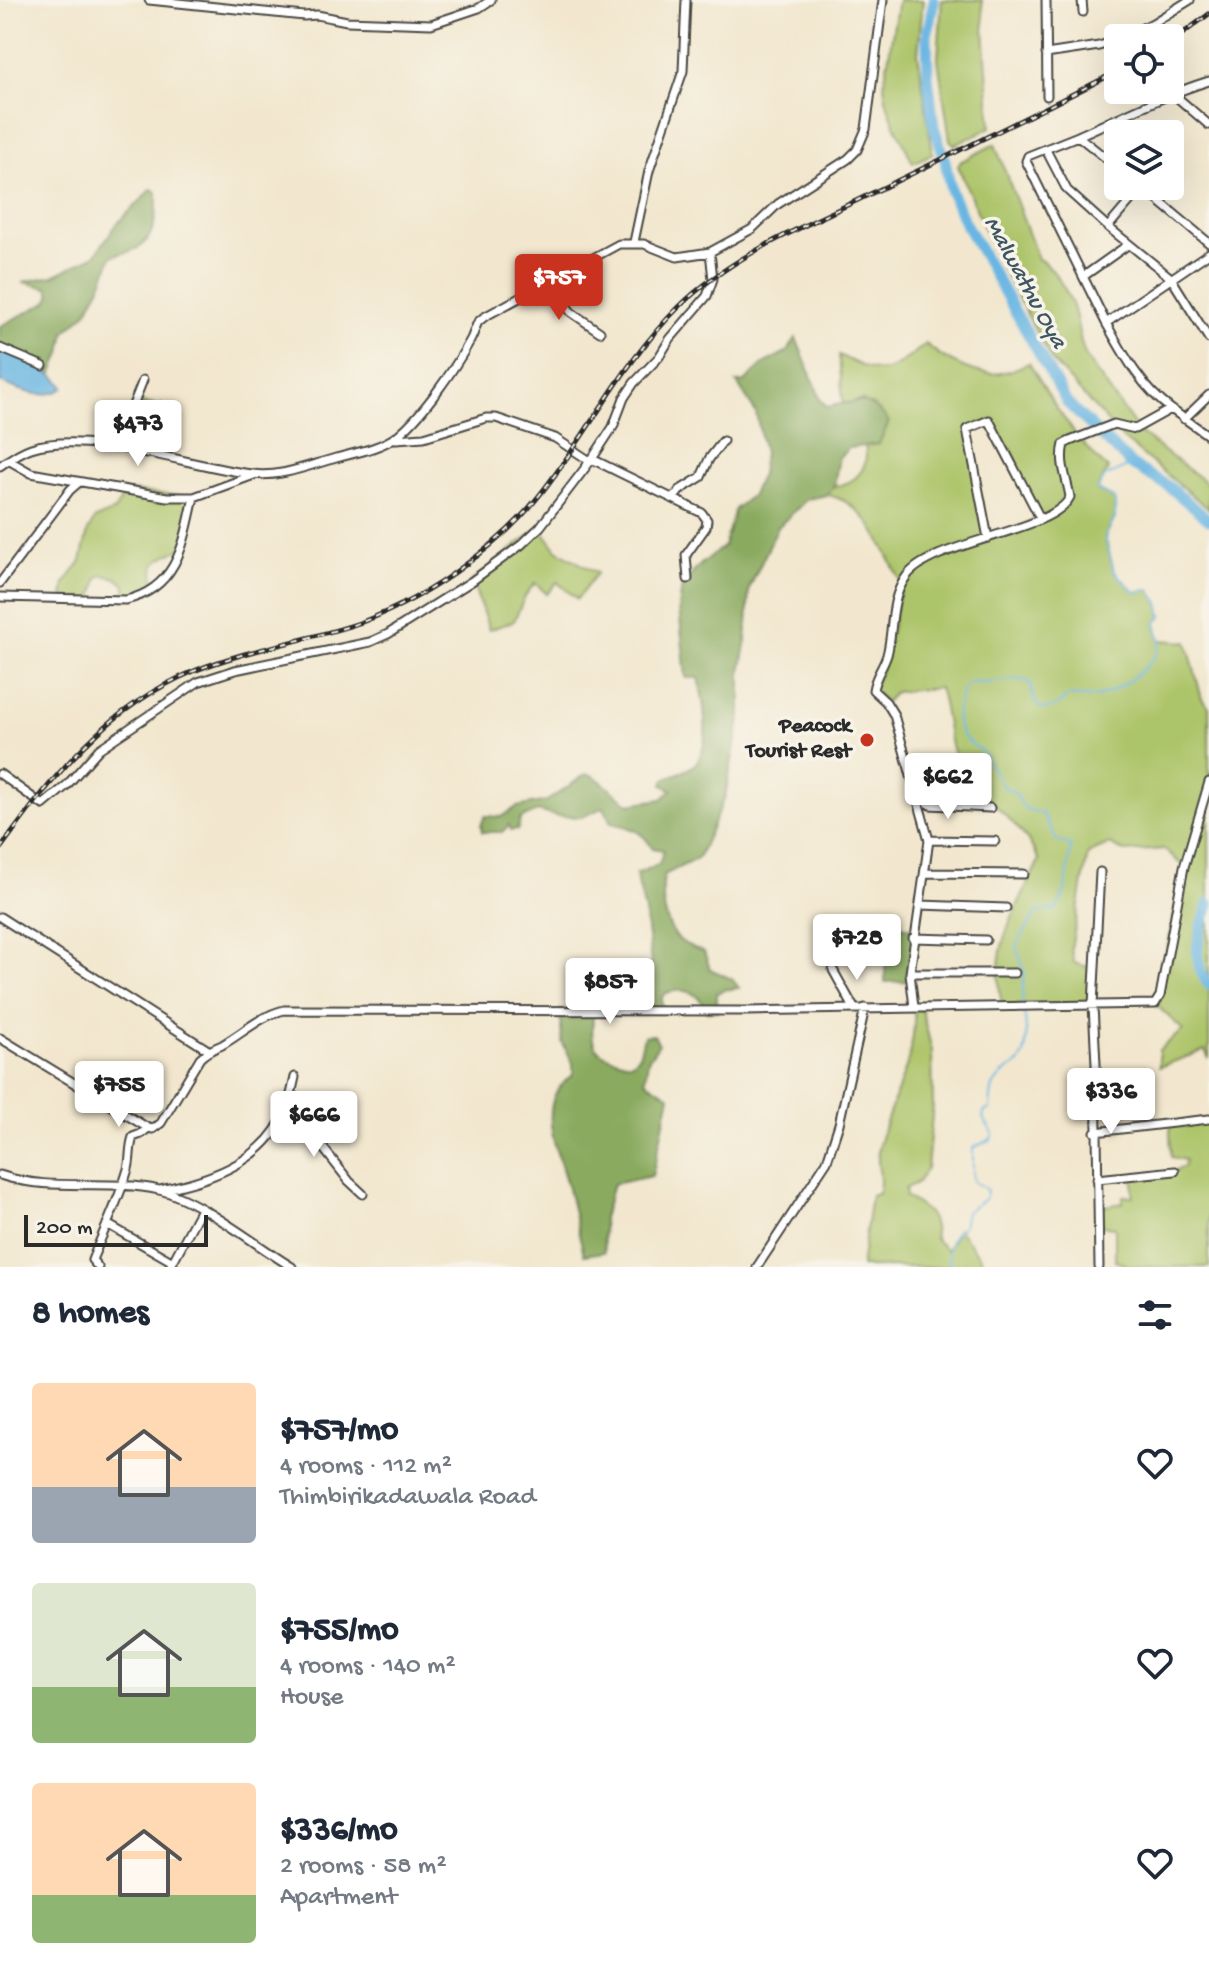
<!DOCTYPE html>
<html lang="en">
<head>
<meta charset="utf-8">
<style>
  :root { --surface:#fff; --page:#f6f6f7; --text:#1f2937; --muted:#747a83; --accent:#c8321e }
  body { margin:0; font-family:"Gochi Hand",sans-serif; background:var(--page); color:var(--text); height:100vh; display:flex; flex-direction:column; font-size:30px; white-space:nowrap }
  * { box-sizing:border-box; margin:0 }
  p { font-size:26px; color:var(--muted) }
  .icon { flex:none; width:44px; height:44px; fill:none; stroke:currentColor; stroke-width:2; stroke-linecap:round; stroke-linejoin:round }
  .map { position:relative; height:1267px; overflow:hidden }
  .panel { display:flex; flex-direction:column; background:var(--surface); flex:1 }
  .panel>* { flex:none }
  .fabs { position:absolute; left:1104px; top:24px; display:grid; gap:16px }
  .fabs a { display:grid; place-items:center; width:80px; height:80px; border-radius:8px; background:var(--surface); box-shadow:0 8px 32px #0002; font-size:40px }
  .scale { position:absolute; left:24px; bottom:20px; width:184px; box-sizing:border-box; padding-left:8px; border:4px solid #2b2b2b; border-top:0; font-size:22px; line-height:28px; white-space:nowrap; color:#2b2b2b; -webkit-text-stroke:6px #f7f3e8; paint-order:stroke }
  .price { position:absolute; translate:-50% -68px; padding:0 18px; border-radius:8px; background:#fff; color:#222; font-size:26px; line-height:52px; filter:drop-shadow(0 2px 4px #0008) }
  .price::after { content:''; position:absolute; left:50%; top:48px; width:24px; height:18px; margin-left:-12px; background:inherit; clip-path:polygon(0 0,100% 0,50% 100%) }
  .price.selected { background:var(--accent); color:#fff }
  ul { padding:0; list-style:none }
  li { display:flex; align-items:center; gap:24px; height:200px; padding:0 32px }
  li span { display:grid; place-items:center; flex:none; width:224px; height:160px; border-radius:8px; color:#555 }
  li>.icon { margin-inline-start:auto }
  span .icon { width:96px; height:96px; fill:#fffc; stroke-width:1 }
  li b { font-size:34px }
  h2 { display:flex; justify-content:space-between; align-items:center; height:96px; padding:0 32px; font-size:34px }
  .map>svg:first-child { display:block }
  .green { fill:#adc56a; stroke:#6c784a; stroke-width:2; fill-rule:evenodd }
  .forest { fill:#8aaa5e; stroke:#5a6a44; stroke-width:2 }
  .water { fill:#69b6e3; stroke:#4a7087; stroke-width:2 }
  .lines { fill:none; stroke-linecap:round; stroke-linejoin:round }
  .stream { stroke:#69b6e3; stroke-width:2 }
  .river { stroke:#69b6e3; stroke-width:11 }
  .street-casing { stroke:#494743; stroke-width:11 }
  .street { stroke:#fff; stroke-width:7 }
  .rail-casing { stroke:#2b2b2b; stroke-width:5 }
  .rail { stroke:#f7f3e8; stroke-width:2; stroke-dasharray:6; stroke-linecap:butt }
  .poi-dot { fill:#c8321e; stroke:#f7f3e8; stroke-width:3 }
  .labels { text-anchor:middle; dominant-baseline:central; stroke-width:7; stroke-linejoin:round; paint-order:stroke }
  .poi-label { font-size:22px; font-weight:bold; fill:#2b2b2b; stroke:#f7f3e8; text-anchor:end }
  .water-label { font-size:24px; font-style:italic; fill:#3e5562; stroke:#f7f3e8 }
</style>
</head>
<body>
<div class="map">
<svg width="1209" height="1267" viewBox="0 0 1209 1267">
  <rect width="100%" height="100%" fill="#f7f3e8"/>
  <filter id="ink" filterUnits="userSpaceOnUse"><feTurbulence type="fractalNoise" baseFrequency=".0125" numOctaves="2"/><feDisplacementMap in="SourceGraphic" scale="16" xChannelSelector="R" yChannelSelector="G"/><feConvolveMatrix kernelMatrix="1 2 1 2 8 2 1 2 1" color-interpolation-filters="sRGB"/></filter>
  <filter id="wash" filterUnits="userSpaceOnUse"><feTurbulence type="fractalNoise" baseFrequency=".006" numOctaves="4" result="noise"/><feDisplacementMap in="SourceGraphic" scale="32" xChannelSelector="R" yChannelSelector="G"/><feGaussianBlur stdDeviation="1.8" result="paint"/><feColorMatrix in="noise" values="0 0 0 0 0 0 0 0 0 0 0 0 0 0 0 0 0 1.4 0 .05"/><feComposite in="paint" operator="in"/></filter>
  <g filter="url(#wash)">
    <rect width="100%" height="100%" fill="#f2e7ce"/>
    <path class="green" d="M898 0H923L918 53 932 148V154L913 163C902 139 886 112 884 85Z
      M942 0H982L991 127 955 145 950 140 938 59Z
      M995 144 1038 259C1052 264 1066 290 1072 304 1079 321 1078 342 1087 359L1140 433 1209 485V509L1122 438 1052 361 996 256 958 166 960 162Z
      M926 344C940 357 966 371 985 373 1000 376 1015 369 1029 363 1052 401 1074 439 1108 469L1097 490 1115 499V518L1105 537 1114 571 1135 592 1150 590 1159 603 1162 617 1156 623 1160 640 1187 642 1202 699 1209 707V1059L1205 1050 1159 1067V1050L1183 1030 1155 1004 1184 867 1164 849 1125 852 1110 844 1088 854 1071 949 1074 963 1095 969 1093 1005H1002C989 945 1016 913 1039 860 1023 824 990 805 966 776 945 750 949 717 939 688L895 692 886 702 873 690 882 667 902 584C884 550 869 503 827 495L834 486C856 484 870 468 865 445L879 444 863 400 843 404 839 355C885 379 886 375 926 344ZM991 421 1039 519 988 538 967 429Z
      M134 402 160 406 146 454 116 448Z
      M126 491 194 497 183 548C163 557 145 561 157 585L126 600V586L117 578 103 575 98 578 93 599 63 598 65 583 81 561 88 531 95 519 114 511Z
      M540 527 557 550 597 573 577 599 557 582 547 594 535 583 525 596 514 621 489 630 472 581Z
      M914 1007H921L932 1051 933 1105 927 1168 918 1182 905 1189 906 1197C926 1210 935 1213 935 1239L947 1250 958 1229 981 1258 984 1267H861L871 1195 878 1194C884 1177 874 1161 879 1145 892 1095 917 1061 914 1007Z
      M1209 1120V1267H1132L1115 1261V1227L1099 1225V1207L1123 1203V1196H1133V1175L1176 1171 1184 1166 1185 1160 1171 1157 1170 1129 1173 1125Z"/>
    <path class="forest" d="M152 189 157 193C158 209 155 239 138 248 131 252 121 253 112 256L99 290 85 314 65 332 61 353 52 375 0 348V326L47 302 51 295 48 288 23 282 53 276 94 256 117 224Z
      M796 338 821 400 827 407C857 401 868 394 889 422L879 444 849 448 839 457 834 486 827 495 807 499 778 527 749 589 746 645 741 671V715L725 797 698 858 664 875C661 895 663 927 681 941 687 946 697 949 704 952L710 969 732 979 739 988 723 990 717 993V1011H706C700 991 683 987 666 993L662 997V1011L594 1010C589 1049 593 1054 630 1063 641 1058 641 1047 644 1036L654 1035 659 1044 648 1060 645 1080 670 1096 652 1176 613 1184 603 1218 604 1252 584 1255C579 1232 573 1210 568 1188 558 1152 532 1101 573 1075V1063L562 1042 560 1010H567L611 968H645L651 964 645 912 636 874 659 864 664 850 652 848C643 831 630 827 611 823L604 807 582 817 556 816 537 811 520 819 518 829 511 830 509 825 502 832H482L481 825 485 816 501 817 517 807 547 801 586 774 594 776 629 804 662 799 672 790 663 785 665 779C674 774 688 771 694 765 713 746 703 701 699 678H686L679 608 682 585 701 564 724 546 735 509 752 495 761 474 764 453 756 413 737 383 745 382 763 364 788 351Z
      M886 924 914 928 910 981 885 982Z"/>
    <path class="water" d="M0 350C17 358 57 371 64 388 43 401 21 391 0 382Z"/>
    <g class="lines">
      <path class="stream" d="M1022 1005 1024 971 1016 946 1037 912 1055 910C1070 890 1067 869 1071 845L1057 841 1043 814 1024 808 1014 792 1002 786C996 774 990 764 983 753 977 746 968 743 963 736 952 721 957 694 970 682 992 687 1006 675 1030 682 1034 713 1047 717 1068 696 1079 696 1090 699 1100 696 1119 690 1159 663 1160 642 1160 636 1157 629 1156 623L1162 617 1159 603 1150 590 1135 592 1114 571 1105 537 1115 518V499L1097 490 1105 477 1132 465
        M950 1267C948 1252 947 1234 963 1227L966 1212 986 1198 987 1190 973 1181V1148L991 1139 993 1133 983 1118 984 1112 990 1109C991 1089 991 1083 1008 1070 1010 1068 1017 1065 1019 1063 1030 1051 1026 1025 1024 1011"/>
      <path class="river" d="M934 0 927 36 928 77 934 127 945 160 951 192 966 225 1067 403 1132 465 1168 486 1209 520
        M1209 904C1200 932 1188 959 1209 985"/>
    </g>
  </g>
  <g filter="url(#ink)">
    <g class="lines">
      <defs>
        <path id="street" d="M149 0 304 16 317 15 347 21 431 24 479 8 491 0
          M1046 0 1047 96
          M1082 0 1083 12
          M1122 38 1153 23 1190 0
          M1046 54 1099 46 1118 40
          M1172 93 1209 125
          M1078 136C1121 117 1164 95 1209 81
          M1046 150 1067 190 1108 227 1171 278 1209 339
          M1141 186 1209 243
          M1108 227 1142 187
          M634 242 649 171 683 71 686 0
          M1084 276 1129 244
          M548 282 571 312 600 332
          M1106 323 1026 161 1028 156 1078 136 1118 168
          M0 348 43 366
          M1171 409C1141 387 1124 355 1106 323L1209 253
          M1184 419 1209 395
          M396 439 424 437 486 418H496L555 438 590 461
          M116 448 143 380
          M146 454 160 406
          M592 459 702 513 707 520 706 527 686 555 688 579
          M8 460 31 473 167 497H194L254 475
          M0 466C10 459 19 452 31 448 91 429 190 467 253 474 279 478 310 465 336 458 355 453 382 448 398 435 422 416 456 367 471 339 474 333 475 328 478 322L484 317 619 244H644L677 257 710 252 752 229 778 204 848 159 857 150 866 129 883 0
          M673 499 680 490 701 477 709 459 723 441
          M988 538 967 429 989 420 1040 518
          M0 583 70 490 78 483
          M0 597 126 600C178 588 184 542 194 497
          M0 774 43 805 67 785 99 749 198 682 235 670 370 642 388 634 472 581 521 545 540 527 592 459 613 427 624 398 634 383 659 357 670 339 707 296 713 279 710 252
          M919 797 930 805 990 808
          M929 840 995 841
          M926 873 1024 874
          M920 905 1006 908
          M0 917 208 1050
          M913 938 986 940
          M833 970 854 1008
          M910 973H1015
          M914 1007 910 973 929 840 894 715 886 702 873 690C875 676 883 668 887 655 894 629 889 601 906 577 931 541 1054 532 1070 497 1067 478 1059 463 1064 444L1070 441 1114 424 1135 429 1171 409 1209 436
          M0 1038 148 1128 153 1129 161 1123 200 1058C207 1051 213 1049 222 1045 243 1033 260 1016 284 1010L745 1011 1155 1004 1160 996 1184 867 1209 782
          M288 1103 349 1181 363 1194
          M1095 1132 1209 1119
          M0 1175C52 1193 106 1178 159 1190 199 1199 255 1245 292 1267
          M1097 1179 1175 1171
          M160 1190C206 1181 259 1164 282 1119 289 1106 292 1091 295 1077
          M107 1224 173 1262
          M98 1267 92 1260C104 1230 119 1200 128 1169 131 1158 129 1148 133 1137L141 1134 148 1128
          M170 1267 201 1209
          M757 1267 827 1161 839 1124 865 1008
          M1099 1267 1096 1064 1093 1005 1100 872"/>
      </defs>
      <use href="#street" class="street-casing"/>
      <use href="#street" class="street"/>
      <defs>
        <path id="rail" d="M1170 43 1209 14
          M0 849C55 774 106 708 194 671 248 649 307 641 362 622 396 609 432 590 461 568 489 548 517 524 538 497 588 435 622 362 680 306 730 257 798 229 860 199 946 157 1033 115 1118 71"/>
      </defs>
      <use href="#rail" class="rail-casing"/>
      <use href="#rail" class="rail"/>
    </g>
  </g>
  <circle class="poi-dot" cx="867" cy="740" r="8"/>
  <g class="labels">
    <g class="poi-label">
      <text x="851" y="727">Peacock<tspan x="851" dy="25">Tourist Rest</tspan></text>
    </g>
    <g class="water-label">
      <text transform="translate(1024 283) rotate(61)">Malwathu Oya</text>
    </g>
  </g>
</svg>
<div class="fabs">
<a><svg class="icon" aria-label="locate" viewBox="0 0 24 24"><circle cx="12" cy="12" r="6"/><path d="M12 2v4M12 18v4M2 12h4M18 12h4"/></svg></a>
<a><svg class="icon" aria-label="layers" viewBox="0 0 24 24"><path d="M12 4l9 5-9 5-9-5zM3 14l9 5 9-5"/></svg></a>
</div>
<div class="scale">200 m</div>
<b class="price selected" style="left:559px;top:322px">$757</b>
<b class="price" style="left:138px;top:468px">$473</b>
<b class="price" style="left:948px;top:821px">$662</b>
<b class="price" style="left:857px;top:982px">$728</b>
<b class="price" style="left:610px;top:1026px">$857</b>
<b class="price" style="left:119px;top:1129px">$755</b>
<b class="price" style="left:1111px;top:1136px">$336</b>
<b class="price" style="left:314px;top:1159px">$666</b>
</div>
<section class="panel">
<h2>8 homes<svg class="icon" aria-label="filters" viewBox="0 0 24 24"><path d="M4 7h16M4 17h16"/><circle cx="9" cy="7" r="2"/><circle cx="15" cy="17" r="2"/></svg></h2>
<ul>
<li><span style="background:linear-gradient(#ffd9b3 65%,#9aa5b1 0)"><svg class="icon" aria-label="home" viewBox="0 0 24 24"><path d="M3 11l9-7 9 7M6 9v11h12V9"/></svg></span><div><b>$757/mo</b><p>4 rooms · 112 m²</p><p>Thimbirikadawala Road</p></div><svg class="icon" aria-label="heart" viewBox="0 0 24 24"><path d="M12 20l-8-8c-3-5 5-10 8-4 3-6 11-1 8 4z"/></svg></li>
<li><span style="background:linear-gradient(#dfe7d0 65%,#8fb573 0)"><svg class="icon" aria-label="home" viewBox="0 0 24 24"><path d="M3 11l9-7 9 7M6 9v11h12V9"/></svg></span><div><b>$755/mo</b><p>4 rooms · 140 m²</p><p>House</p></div><svg class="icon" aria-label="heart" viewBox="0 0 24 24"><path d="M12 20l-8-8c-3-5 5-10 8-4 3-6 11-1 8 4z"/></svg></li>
<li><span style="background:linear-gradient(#ffd9b3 70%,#8fb573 0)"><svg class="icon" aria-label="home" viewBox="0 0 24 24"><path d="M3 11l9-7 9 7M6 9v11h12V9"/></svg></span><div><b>$336/mo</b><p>2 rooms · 58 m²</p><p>Apartment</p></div><svg class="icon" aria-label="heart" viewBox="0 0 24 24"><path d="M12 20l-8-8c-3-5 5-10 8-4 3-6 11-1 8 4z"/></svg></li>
</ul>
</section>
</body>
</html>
